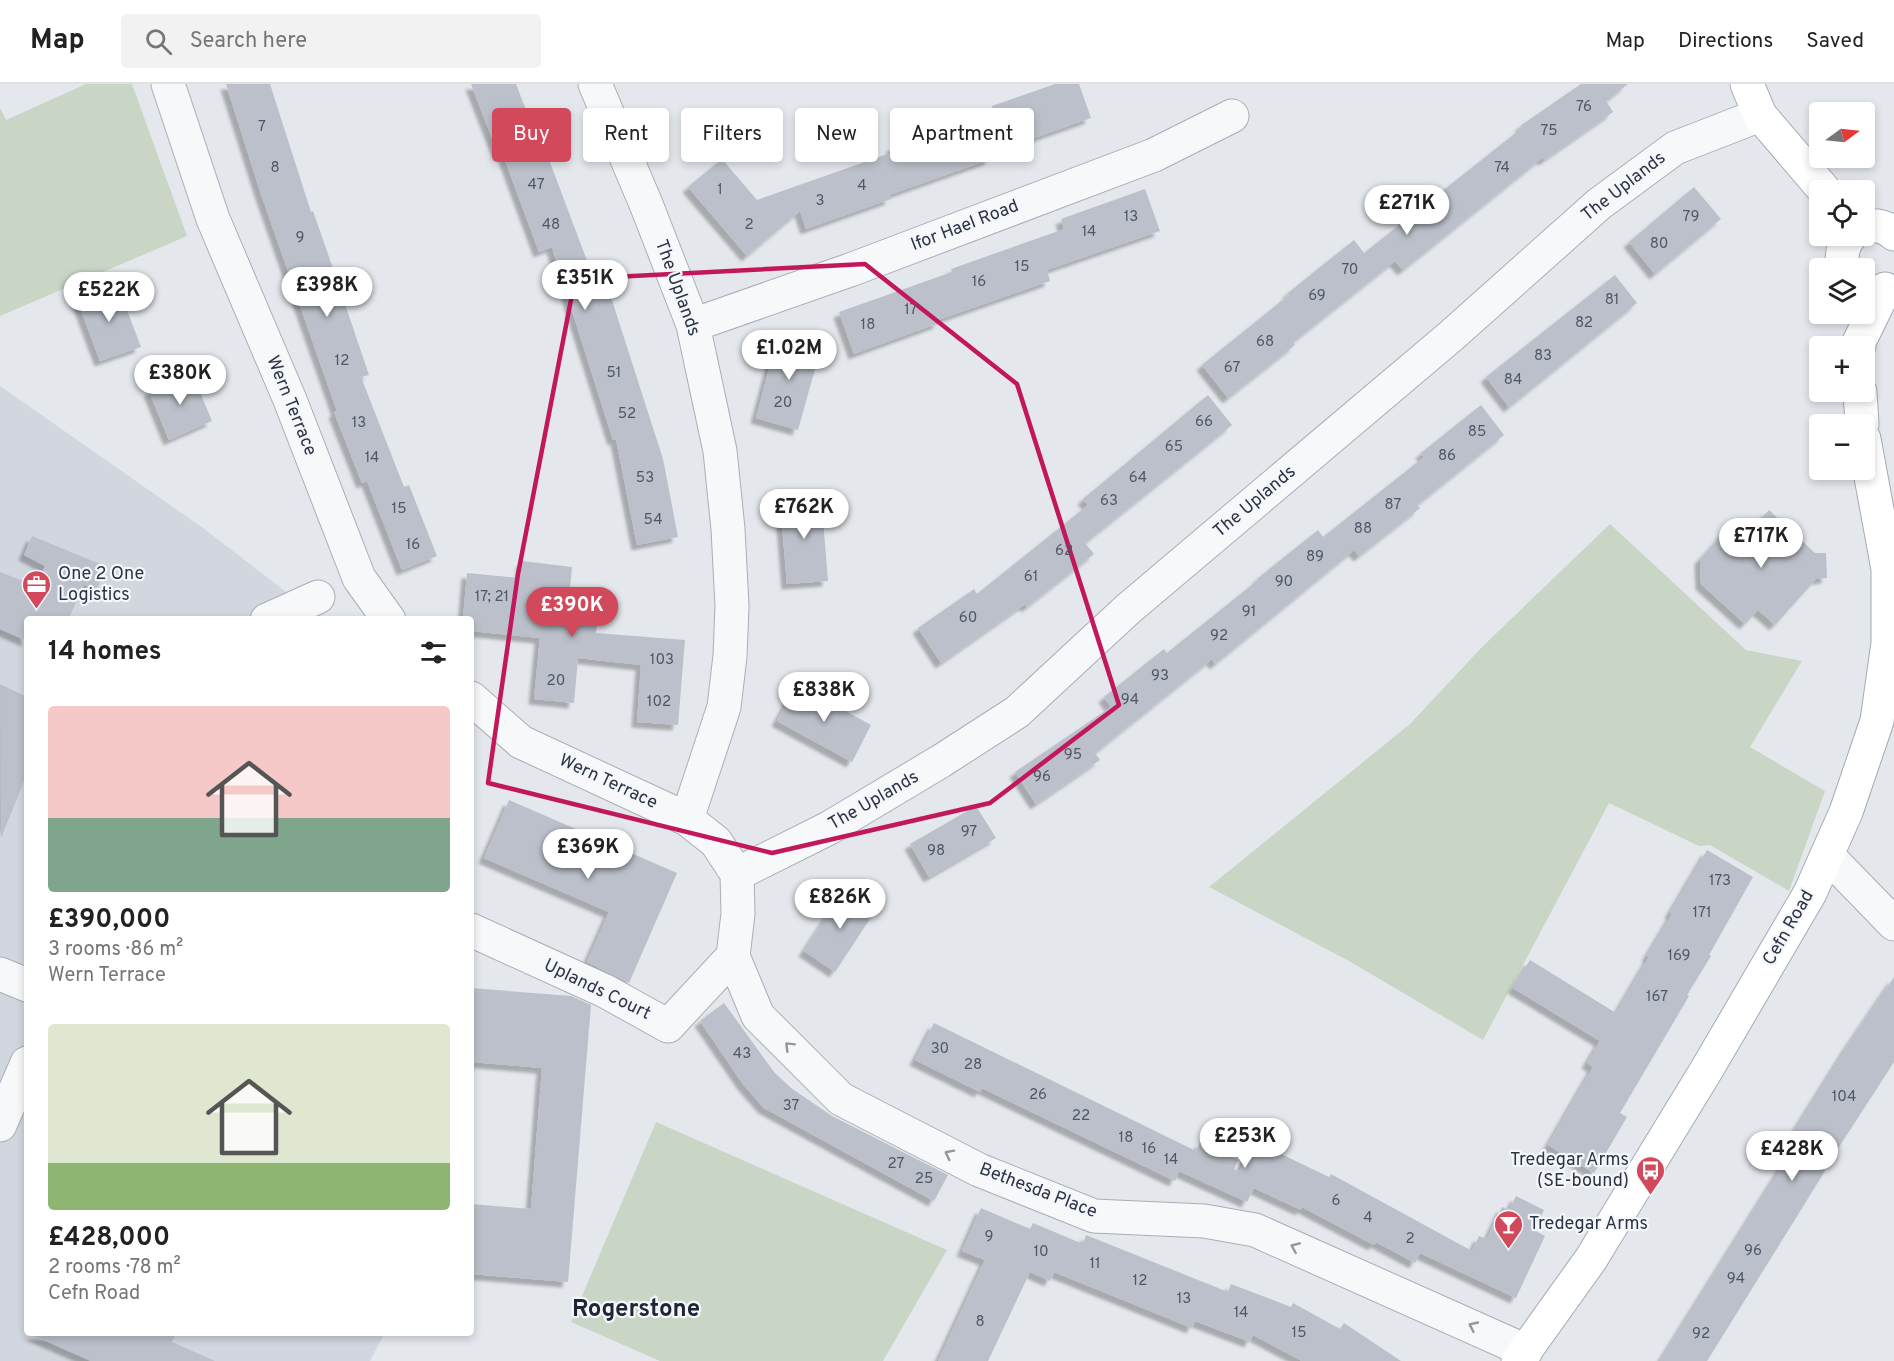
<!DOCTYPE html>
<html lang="en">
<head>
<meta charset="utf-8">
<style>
  :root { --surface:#fff; --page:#f2f2f2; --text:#222; --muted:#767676; --line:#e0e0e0; --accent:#d1495b }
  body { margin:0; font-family:Overpass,sans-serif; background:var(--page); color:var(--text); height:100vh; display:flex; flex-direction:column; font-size:22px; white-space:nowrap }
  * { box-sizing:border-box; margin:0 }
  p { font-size:20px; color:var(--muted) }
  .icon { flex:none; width:33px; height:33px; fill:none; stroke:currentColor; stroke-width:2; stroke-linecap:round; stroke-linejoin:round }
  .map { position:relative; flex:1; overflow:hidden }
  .details { position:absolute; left:24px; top:532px; width:450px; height:720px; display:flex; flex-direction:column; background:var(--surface); border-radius:6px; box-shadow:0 3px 9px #0003 }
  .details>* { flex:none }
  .guide { position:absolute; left:492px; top:24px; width:570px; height:54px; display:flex; gap:12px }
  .needle { width:39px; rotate:75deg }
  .buttons { position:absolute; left:1809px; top:18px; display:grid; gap:12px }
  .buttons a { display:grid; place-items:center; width:66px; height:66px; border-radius:6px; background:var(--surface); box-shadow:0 3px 9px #0003; font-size:30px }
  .price { position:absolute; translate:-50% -51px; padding:0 14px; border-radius:21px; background:#fff; color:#222; font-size:20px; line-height:39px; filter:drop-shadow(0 2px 3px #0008) }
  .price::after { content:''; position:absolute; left:50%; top:36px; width:18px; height:14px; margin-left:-9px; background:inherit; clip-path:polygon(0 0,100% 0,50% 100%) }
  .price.on { background:var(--accent); color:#fff }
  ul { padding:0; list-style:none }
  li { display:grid; align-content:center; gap:12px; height:318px; padding:0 24px }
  li span { display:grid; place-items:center; height:186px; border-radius:6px; color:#555 }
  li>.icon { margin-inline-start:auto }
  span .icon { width:108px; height:108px; fill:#fffc; stroke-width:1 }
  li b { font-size:26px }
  h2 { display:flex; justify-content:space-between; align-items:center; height:72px; padding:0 24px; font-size:26px }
  .tag { padding:0 21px; border-radius:6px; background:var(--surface); box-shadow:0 3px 9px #0003; font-size:21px; line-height:54px }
  .tag.on { background:var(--accent); color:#fff }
  header { display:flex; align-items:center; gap:36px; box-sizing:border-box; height:84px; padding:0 30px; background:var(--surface); border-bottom:2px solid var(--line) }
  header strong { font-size:28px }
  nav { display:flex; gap:33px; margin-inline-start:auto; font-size:21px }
  .search { width:420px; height:54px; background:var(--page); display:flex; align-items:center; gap:15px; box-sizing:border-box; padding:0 21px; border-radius:6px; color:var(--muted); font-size:22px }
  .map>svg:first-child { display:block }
  .built { fill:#d2d6de }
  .green { fill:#c9d6c5 }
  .building { fill:#bbc0ca; filter:url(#shadow) }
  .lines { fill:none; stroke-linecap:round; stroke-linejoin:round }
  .minor-casing { stroke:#a9aeb7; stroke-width:35 }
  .major-casing { stroke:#a3abb8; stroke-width:35 }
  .minor { stroke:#f7f8fa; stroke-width:33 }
  .major { stroke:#fff; stroke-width:33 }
  .oneway { stroke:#9196a0 }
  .marked { fill:none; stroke:#c2185b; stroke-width:4.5; stroke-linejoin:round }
  .labels { text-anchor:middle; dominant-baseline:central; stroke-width:4.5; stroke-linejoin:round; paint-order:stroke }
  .number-label { font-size:15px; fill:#4f5766 }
  .street-label { font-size:18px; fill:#2b3445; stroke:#f4f6f9 }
  .poi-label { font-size:18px; fill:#2b3445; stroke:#f4f6f9; text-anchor:start }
  .district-label { font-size:24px; font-weight:bold; fill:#1d2536; stroke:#f4f6f9 }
</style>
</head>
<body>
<header>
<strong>Map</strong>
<div class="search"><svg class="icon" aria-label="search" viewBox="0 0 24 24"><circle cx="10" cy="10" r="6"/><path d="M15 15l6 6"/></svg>Search here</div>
<nav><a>Map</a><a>Directions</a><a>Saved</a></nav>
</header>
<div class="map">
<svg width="1894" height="1277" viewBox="0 0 1894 1277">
  <defs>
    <filter id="shadow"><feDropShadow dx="-5.5" dy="5.5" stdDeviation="1.5" flood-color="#0004"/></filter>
  </defs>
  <rect width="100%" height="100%" fill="#e4e7ec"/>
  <path class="built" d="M0 302 203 444 321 535 27 536V1250H384L370 1277H0Z"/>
  <path class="green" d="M86 0H132L187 152 0 232V24L6 36Z
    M1610 440 1746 566 1802 577 1750 663 1825 707 1789 807 1710 761 1699 762 1609 719 1483 956 1349 877 1209 803 1410 640 1483 562Z
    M656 1038 947 1166 883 1277H660L571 1238Z"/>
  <path class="building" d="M226 0H270L311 128 313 127 327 167 369 291 361 293 404 403 409 401 437 472 402 486 367 397 362 399 334 328 337 327 261 110Z
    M471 0H516L545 75 548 73 589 182 600 179 663 375 678 453 637 461 616 355 613 356 552 163 539 168 503 70 499 72Z
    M1055 0H1079L1091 34 989 70 991 75 889 111 891 115 806 145 800 127 747 172 688 103 722 75 757 116 893 68 891 63 993 27 992 22Z
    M1581 0H1628L1606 17 1613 28 1544 76 1542 74 1403 186 1395 177 1293 258 1295 261 1228 314 1202 281 1289 211 1288 209 1354 156 1364 169 1522 44 1520 42Z
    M1694 103 1721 135 1655 190 1629 158Z
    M1145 105 1160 147 1047 186 1050 197 938 236 939 239 854 270 839 228 952 188 951 185 1064 145 1061 135Z
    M1615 191 1637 219 1509 323 1486 293Z
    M117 200 141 263 100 277 77 215Z
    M779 247 822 260 798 346 756 334Z
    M192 289 212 337 169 356 149 307Z
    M1208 311 1232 341 1085 459 1094 470 1027 523 1025 520 941 579 918 544 974 505 977 510 1088 421 1083 415Z
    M1481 321 1504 351 1417 421 1420 424 1359 472 1354 466 1215 580 1212 575 1095 669 1100 676 1036 720 1015 688 1111 623 1104 613 1164 565 1167 569 1258 496 1257 495 1318 446 1323 453 1424 373 1421 369Z
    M821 412 828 497 787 500 780 415Z
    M1769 426 1815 469H1826L1827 494 1816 495 1775 541 1758 526 1745 540 1701 500 1700 475 1728 444 1754 442Z
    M32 452 105 482 97 507 84 501 68 536H27V557L0 545V488L36 502 45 482 24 471Z
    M522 477 572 483 567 537 597 540 596 549 685 556 678 641 637 638 641 581 578 574 574 619 534 615 540 554 471 547V536H463L467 489 520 494Z
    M0 600 27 613V690L1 754Z
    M797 600 871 641 852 678 777 637Z
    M509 716 677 789 629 899 587 878 609 828 484 774Z
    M976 722 996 754 929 793 910 760Z
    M1707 766 1753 793 1709 871 1711 872 1687 911 1689 912 1620 1029 1627 1033 1594 1089 1548 1061 1593 983 1587 979 1600 957 1513 904 1530 876 1616 929 1649 873 1647 872 1672 830 1670 829Z
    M846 803 877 824 835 888 804 867Z
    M1894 893V978L1824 1086 1825 1087 1707 1277H1660L1800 1053 1793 1049 1846 964Z
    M471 904 571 912 591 921 568 1198 471 1190V1120L531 1125 542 984 471 978Z
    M724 919 774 988 791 1004 832 1032 948 1091 934 1117 764 1024 743 1000 700 937Z
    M934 939 1196 1067 1200 1058 1238 1076 1234 1085 1239 1088 1254 1057 1329 1093 1331 1090 1472 1167 1479 1152 1487 1155 1502 1123 1509 1126 1516 1112 1544 1126 1534 1146 1545 1152 1516 1214 1420 1169 1415 1179 1376 1158 1374 1161 1302 1123 1301 1126 1254 1104 1247 1118 1179 1087 1175 1097 982 1004 980 1008 915 976Z
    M981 1124 1030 1145 1033 1139 1083 1160 1086 1151 1228 1208 1231 1200 1291 1223 1293 1219 1340 1245 1344 1239 1401 1277H1302L1253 1251 1250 1258 1195 1237 1192 1244 1054 1188 1050 1197 1030 1188 988 1277H938L985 1176 962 1167Z
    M30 1250H176L172 1258 215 1277H91Z"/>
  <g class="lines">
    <defs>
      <path id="minor" d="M168 0 213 135 290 316 359 494 389 536
        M595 0 646 120 693 241 720 367 728 445 732 522 730 572 724 623 687 735
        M693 241 850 186 1154 71 1232 32
        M267 536 318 513
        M471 614 521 658 687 735 716 758 737 790
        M1828 772 1894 840
        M737 790 829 744 941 677 1017 628 1128 525 1451 252 1599 120 1675 64 1760 31
        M737 790 738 830 733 872 758 932 841 1015 979 1086 1094 1132 1204 1137 1255 1146 1526 1267
        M471 846 605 907 668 942 733 872
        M0 890 27 901
        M0 1041 27 979"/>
      <path id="major" d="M1747 0 1760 31 1824 106
        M1864 143C1876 140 1885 142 1894 150
        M1843 184C1841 172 1842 162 1850 152
        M1859 262V258L1885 205
        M1860 308 1862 340
        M1518 1277 1591 1175 1707 985 1810 809 1846 728 1877 637 1888 559V485L1864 355"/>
    </defs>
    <use href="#minor" class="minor-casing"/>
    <use href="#major" class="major-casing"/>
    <use href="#minor" class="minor"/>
    <use href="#major" class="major"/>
  </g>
  <defs><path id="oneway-chevron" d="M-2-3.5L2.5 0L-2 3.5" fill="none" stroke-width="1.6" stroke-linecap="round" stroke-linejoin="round" transform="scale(1.5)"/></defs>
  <g class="oneway">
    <use href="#oneway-chevron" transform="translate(789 962) rotate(-135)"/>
    <use href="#oneway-chevron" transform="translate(949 1070) rotate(-153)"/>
    <use href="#oneway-chevron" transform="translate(1295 1163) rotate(-157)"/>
    <use href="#oneway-chevron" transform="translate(1473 1242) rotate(-155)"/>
  </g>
  <path class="marked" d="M865 180 1017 300 1119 621 990 719 772 769 488 699 518 490 575 195Z"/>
  <defs>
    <symbol id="office-pin" viewBox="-11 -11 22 30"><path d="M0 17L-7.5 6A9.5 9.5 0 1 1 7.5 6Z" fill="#d1495b" stroke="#f4f6f9"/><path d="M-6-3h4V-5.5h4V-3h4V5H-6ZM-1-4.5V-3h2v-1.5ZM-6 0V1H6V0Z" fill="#fff"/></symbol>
    <symbol id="bus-pin" viewBox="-11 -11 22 30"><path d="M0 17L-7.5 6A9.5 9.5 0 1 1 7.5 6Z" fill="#d1495b" stroke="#f4f6f9"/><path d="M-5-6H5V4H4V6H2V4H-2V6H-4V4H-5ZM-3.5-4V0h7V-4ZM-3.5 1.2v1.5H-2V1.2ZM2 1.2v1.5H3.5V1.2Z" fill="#fff"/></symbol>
    <symbol id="bar-pin" viewBox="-11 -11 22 30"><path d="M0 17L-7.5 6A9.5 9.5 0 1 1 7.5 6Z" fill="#d1495b" stroke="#f4f6f9"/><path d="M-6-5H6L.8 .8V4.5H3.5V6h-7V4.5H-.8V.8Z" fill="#fff"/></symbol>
  </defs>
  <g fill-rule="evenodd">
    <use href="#office-pin" x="20" y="484" width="33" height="45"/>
    <use href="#bus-pin" x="1634" y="1070" width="33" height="45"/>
    <use href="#bar-pin" x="1492" y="1124" width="33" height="45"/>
  </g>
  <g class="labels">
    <g class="number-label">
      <text x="1584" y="23">76</text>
      <text x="262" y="43">7</text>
      <text x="1549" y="47">75</text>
      <text x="275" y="84">8</text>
      <text x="1502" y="84">74</text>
      <text x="536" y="101">47</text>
      <text x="862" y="102">4</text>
      <text x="720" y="106">1</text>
      <text x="820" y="117">3</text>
      <text x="1131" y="133">13</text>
      <text x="1691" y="133">79</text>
      <text x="551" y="141">48</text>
      <text x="749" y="141">2</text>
      <text x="1089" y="148">14</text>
      <text x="300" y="154">9</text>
      <text x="1659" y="160">80</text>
      <text x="1022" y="183">15</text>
      <text x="1350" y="186">70</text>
      <text x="979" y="198">16</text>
      <text x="1317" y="212">69</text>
      <text x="1612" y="216">81</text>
      <text x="911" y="226">17</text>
      <text x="1584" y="239">82</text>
      <text x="868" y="241">18</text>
      <text x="1265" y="258">68</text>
      <text x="1543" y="272">83</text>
      <text x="342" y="277">12</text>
      <text x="1232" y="284">67</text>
      <text x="614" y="289">51</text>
      <text x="1513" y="296">84</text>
      <text x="783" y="319">20</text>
      <text x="627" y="330">52</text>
      <text x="1204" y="338">66</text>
      <text x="359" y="339">13</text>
      <text x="1477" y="348">85</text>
      <text x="1174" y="363">65</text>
      <text x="1447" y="372">86</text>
      <text x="372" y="374">14</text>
      <text x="645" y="394">53</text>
      <text x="1138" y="394">64</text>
      <text x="1109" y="417">63</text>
      <text x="1393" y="421">87</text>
      <text x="399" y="425">15</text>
      <text x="653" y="436">54</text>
      <text x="1363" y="445">88</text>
      <text x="413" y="461">16</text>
      <text x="1064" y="467">62</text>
      <text x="1315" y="473">89</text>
      <text x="1031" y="493">61</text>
      <text x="1284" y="498">90</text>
      <text x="492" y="513">17; 21</text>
      <text x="1249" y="528">91</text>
      <text x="968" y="534">60</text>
      <text x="1219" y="552">92</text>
      <text x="662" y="576">103</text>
      <text x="1160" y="592">93</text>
      <text x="556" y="597">20</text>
      <text x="1130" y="616">94</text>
      <text x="659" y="618">102</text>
      <text x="1073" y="671">95</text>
      <text x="1042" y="693">96</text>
      <text x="969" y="748">97</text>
      <text x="936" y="767">98</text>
      <text x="1720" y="797">173</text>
      <text x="1702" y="829">171</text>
      <text x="1679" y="872">169</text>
      <text x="1657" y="913">167</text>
      <text x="940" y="965">30</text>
      <text x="742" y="970">43</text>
      <text x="973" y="981">28</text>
      <text x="1038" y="1011">26</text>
      <text x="1844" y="1013">104</text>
      <text x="791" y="1022">37</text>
      <text x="1081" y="1032">22</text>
      <text x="1126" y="1054">18</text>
      <text x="1149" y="1065">16</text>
      <text x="1171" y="1076">14</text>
      <text x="896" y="1080">27</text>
      <text x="924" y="1095">25</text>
      <text x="1336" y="1117">6</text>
      <text x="1368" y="1134">4</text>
      <text x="989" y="1153">9</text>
      <text x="1410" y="1155">2</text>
      <text x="1753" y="1167">96</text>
      <text x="1041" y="1168">10</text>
      <text x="1095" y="1180">11</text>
      <text x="1736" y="1195">94</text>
      <text x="1140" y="1197">12</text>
      <text x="1184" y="1215">13</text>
      <text x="1241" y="1229">14</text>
      <text x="980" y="1238">8</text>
      <text x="1299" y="1249">15</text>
      <text x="1701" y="1250">92</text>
    </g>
    <g class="street-label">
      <text transform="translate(1624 103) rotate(-38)">The Uplands</text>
      <text transform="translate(965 142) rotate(-21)">Ifor Hael Road</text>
      <text transform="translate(677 204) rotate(70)">The Uplands</text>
      <text transform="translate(291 322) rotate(68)">Wern Terrace</text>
      <text transform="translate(1255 418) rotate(-40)">The Uplands</text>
      <text transform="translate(608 698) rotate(25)">Wern Terrace</text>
      <text transform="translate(874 717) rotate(-30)">The Uplands</text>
      <text transform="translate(1789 844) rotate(-60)">Cefn Road</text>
      <text transform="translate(597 906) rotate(26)">Uplands Court</text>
      <text transform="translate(1038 1107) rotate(21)">Bethesda Place</text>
    </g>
    <g class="poi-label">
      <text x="58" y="490">One 2 One<tspan x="58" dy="21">Logistics</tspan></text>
      <text x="1629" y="1076" text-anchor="end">Tredegar Arms<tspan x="1629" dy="21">(SE-bound)</tspan></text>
      <text x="1529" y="1140">Tredegar Arms</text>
    </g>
    <g class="district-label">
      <text x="636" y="1226">Rogerstone</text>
    </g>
  </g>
</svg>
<div class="buttons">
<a><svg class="needle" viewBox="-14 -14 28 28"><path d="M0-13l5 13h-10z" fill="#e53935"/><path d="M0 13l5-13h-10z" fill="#767676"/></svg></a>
<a><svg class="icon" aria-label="locate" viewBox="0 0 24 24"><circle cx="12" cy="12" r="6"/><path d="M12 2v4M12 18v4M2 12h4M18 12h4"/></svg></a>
<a><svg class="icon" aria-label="layers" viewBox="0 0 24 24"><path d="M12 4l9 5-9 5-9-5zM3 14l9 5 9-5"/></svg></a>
<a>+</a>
<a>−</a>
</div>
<b class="price" style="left:1407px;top:152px">£271K</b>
<b class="price" style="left:585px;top:227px">£351K</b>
<b class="price" style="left:327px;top:234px">£398K</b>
<b class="price" style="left:109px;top:239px">£522K</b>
<b class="price" style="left:789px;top:297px">£1.02M</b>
<b class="price" style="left:180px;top:322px">£380K</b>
<b class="price" style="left:804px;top:456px">£762K</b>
<b class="price" style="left:1761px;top:485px">£717K</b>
<b class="price on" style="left:572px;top:554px">£390K</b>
<b class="price" style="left:824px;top:639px">£838K</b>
<b class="price" style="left:588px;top:796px">£369K</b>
<b class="price" style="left:840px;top:846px">£826K</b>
<b class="price" style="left:1245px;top:1085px">£253K</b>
<b class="price" style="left:1792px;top:1098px">£428K</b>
<div class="guide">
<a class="tag on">Buy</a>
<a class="tag">Rent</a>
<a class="tag">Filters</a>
<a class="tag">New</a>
<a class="tag">Apartment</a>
</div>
<section class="details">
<h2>14 homes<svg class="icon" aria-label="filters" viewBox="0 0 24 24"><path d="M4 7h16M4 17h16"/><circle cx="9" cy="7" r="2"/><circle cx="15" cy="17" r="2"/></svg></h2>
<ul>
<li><span style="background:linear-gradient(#f6c9c9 60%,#7fa58c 0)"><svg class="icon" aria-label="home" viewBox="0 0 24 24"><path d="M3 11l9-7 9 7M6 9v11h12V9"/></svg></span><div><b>£390,000</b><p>3 rooms · 86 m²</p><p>Wern Terrace</p></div></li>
<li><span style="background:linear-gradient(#dfe7d0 75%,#8fb573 0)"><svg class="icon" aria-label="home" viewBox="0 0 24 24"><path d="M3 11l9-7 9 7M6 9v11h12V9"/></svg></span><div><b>£428,000</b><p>2 rooms · 78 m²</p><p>Cefn Road</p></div></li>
</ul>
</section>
</div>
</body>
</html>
